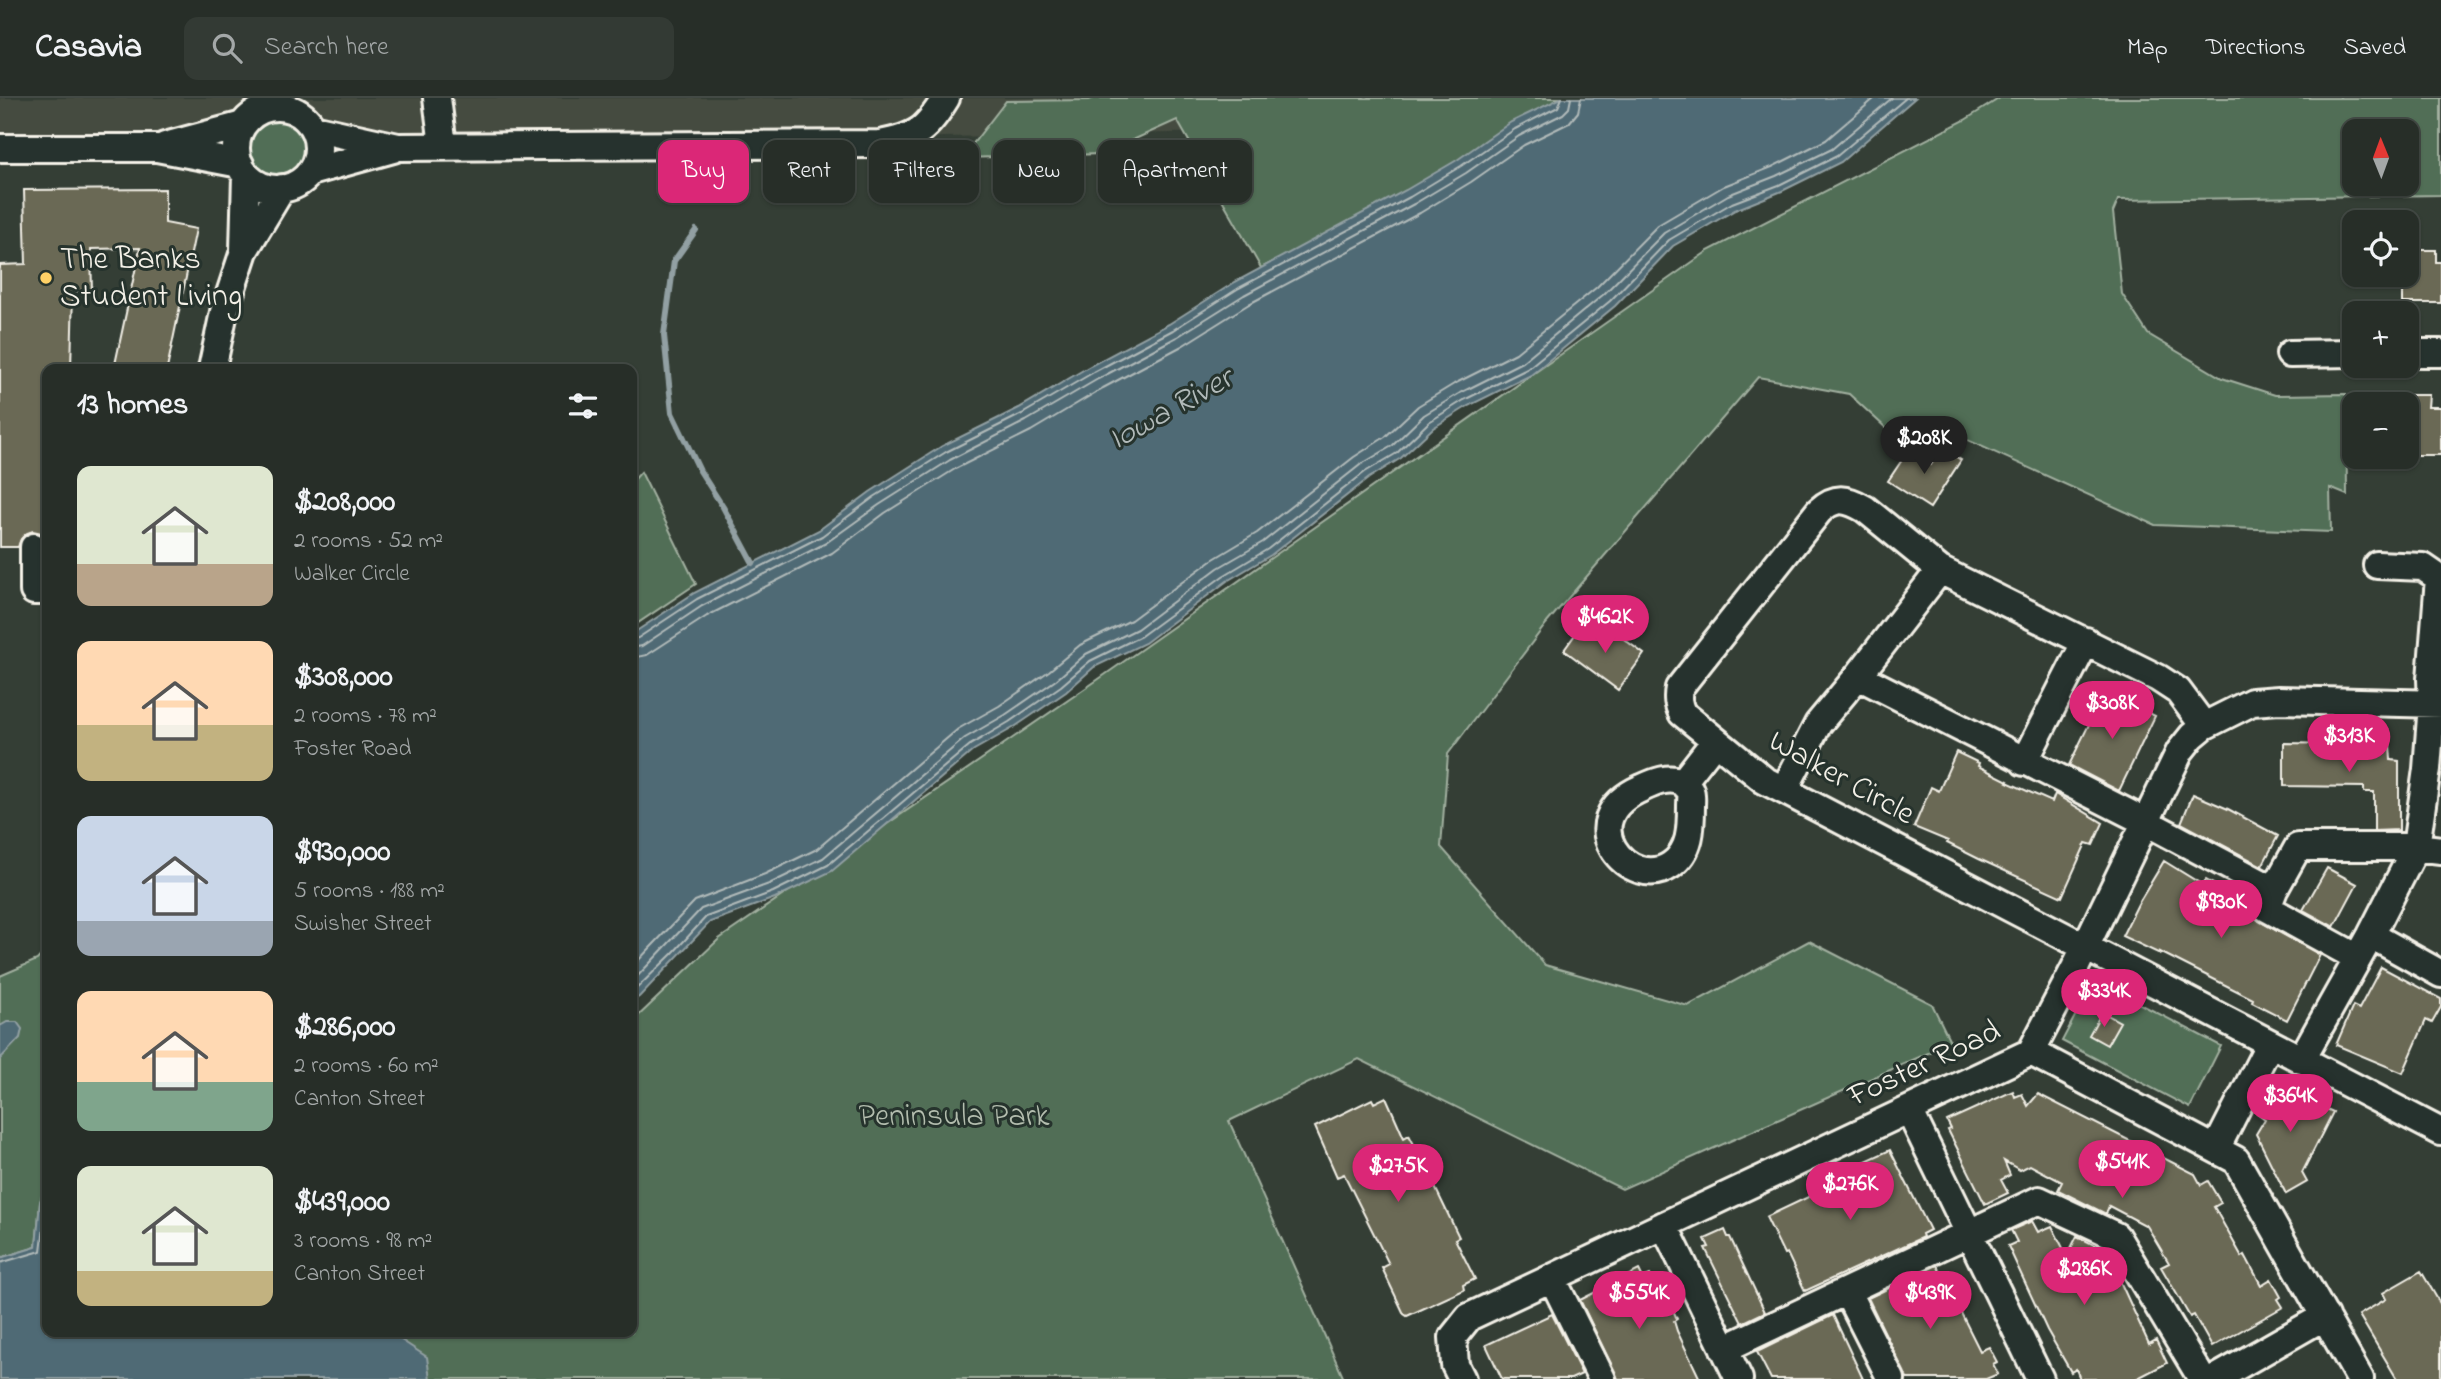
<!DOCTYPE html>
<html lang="en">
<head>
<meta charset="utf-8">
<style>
  :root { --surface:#272e28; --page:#333a34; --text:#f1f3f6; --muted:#a4a8a8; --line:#434a45; --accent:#db2777 }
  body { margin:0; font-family:"Indie Flower",sans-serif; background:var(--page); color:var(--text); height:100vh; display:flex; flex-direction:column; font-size:26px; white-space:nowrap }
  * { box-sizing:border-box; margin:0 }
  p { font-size:23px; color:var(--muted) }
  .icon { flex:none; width:38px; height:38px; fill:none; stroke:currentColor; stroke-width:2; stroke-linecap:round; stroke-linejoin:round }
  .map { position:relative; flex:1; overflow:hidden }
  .sheet { position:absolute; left:42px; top:266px; width:595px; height:973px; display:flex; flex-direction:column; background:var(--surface); border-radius:14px; box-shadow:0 2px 5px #0004,0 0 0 2px var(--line) }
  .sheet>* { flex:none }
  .guide { position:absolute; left:658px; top:42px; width:665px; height:63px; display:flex; gap:14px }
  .needle { width:46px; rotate:359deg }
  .fabs { position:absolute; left:2342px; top:21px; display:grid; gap:14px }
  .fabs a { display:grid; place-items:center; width:77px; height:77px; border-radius:14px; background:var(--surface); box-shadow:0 2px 5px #0004,0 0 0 2px var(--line); font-size:35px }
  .price { position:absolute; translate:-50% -60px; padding:0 16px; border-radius:24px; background:var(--accent); color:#fff; font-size:23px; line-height:46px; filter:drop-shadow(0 2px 4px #0008) }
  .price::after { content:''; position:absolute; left:50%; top:42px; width:21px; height:16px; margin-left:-10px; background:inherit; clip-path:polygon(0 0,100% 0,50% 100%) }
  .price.active { background:#222; color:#fff }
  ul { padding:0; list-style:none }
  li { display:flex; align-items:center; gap:21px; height:175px; padding:0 35px }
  li span { display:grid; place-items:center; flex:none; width:196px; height:140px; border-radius:14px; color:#555 }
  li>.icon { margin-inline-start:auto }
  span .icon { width:84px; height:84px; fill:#fffc; stroke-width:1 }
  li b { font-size:30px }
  h2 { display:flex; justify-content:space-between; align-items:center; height:84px; padding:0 35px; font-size:30px }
  .pill { padding:0 24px; border-radius:14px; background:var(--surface); box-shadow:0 2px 5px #0004,0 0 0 2px var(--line); font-size:24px; line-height:63px }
  .pill.active { background:var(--accent); color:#fff }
  header { display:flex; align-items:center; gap:42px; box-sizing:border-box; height:98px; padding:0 35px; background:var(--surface); border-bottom:2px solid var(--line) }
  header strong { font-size:33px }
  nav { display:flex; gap:38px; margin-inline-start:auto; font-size:24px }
  .search { width:490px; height:63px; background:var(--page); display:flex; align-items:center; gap:18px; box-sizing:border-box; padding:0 24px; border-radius:14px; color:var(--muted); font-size:26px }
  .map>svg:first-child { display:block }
  .built { fill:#444b3f }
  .green { fill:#516e57; stroke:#a2b0a0; stroke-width:2; fill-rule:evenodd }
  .water { fill:#506a75; stroke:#92a0a3; stroke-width:2 }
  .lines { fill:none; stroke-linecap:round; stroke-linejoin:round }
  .shore { stroke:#b2bbba; stroke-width:2 }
  .stream { stroke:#92a0a3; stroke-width:6 }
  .building { fill:#6b6955; stroke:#f4f1e8; stroke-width:2 }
  .minor-casing { stroke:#f4f1e8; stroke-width:32 }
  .minor { stroke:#26332d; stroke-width:26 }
  .poi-dot { fill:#ffd166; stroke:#26332d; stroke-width:2.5 }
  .labels { text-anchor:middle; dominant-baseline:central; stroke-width:6; stroke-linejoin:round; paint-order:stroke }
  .poi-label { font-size:32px; fill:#f4f1e8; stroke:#26332d; text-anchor:start }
  .street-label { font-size:32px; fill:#f4f1e8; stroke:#26332d }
  .park-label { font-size:32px; fill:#b3bdae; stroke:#26332d }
  .water-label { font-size:33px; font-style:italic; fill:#b2bbba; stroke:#26332d }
</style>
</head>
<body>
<header>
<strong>Casavia</strong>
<div class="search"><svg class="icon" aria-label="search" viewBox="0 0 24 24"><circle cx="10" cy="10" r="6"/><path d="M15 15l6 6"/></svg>Search here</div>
<nav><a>Map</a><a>Directions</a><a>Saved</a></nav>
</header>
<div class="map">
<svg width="2441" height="1281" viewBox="0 0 2441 1281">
  <rect width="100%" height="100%" fill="#343e35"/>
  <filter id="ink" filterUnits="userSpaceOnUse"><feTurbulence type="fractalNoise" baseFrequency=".0143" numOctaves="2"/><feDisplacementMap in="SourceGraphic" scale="14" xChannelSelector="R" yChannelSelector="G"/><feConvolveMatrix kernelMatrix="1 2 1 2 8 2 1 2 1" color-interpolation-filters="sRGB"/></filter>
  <g filter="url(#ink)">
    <path class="built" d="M0 0H1363L1281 33 443 48 0 61Z"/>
    <path class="green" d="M1094 0H1607L1261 170 1177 22 1102 56 962 60 1006 3 1089 2Z
      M2000 0H2441V97L2118 102 2113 114 2122 196 2148 236 2222 280 2275 297 2346 296 2347 397 2330 390 2331 434 2155 427 1919 320 1900 343 1849 296 1758 279 1546 526 1448 656 1441 749 1545 867 1688 908 1809 843 1932 906 1951 945 1622 1091 1359 961 1229 1023 1344 1281H347L373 1234H632V924L719 841 1096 583 1708 153 1965 22ZM2354 33H2406V86H2354Z
      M246 50a30 30 0 1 1 60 0a30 30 0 1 1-60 0Z
      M641 374 696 486 632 529V384Z
      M47 851V1083L40 1104 36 1149 0 1160V878L37 862Z
      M2094 882 2221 948 2190 1010 2062 943Z"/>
    <path class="water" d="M1561 0H1915L1841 64 1782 93 1735 112 1673 148 1615 208 1531 277 1468 308 1433 330 1401 360 1369 380 1271 457 1227 483 1145 545 1094 569 1066 594 1013 630 974 652 832 773 775 800 710 824 639 899 632 903V536L694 495 819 432 870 394 942 348 1019 310 1090 268 1169 226 1235 184 1406 92 1457 62 1511 24Z
      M7 924H17L22 931 20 940 0 961V928Z
      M47 1083V1234H389L427 1259 430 1281H0V1160L36 1149 40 1104Z"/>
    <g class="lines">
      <path class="shore" d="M632 541 638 540 697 501 822 438 874 399 946 354 1022 316 1094 274 1173 232 1239 190 1410 99 1461 68 1515 31 1558 9 1562 0
        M632 550 642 548 702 508 826 445 879 407 950 362 1026 323 1098 281 1177 239 1244 197 1414 106 1466 75 1519 38 1563 16 1569 10 1571 0
        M632 560 647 557 707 518 832 455 885 415 955 371 1031 333 1103 290 1182 248 1249 206 1420 115 1471 84 1524 47 1569 25 1578 14 1581 0
        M632 869 695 803 765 776 817 751 958 631 999 608 1049 573 1080 547 1131 522 1212 462 1257 435 1354 359 1385 339 1418 308 1454 286 1516 255 1597 189 1658 127 1724 88 1772 69 1826 42 1875 0
        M632 884 701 811 769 786 823 760 965 640 1005 617 1056 582 1086 556 1137 531 1218 470 1263 444 1360 367 1392 348 1424 317 1460 295 1522 264 1604 196 1664 135 1728 97 1776 78 1832 51 1892 0
        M632 895 673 855 706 819 773 794 828 767 970 647 1009 624 1061 588 1090 563 1141 538 1223 478 1268 451 1365 374 1397 355 1429 324 1464 302 1527 271 1610 203 1669 142 1732 105 1779 87 1837 58 1906 0
        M0 1165 41 1153 47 1104"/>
      <path class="stream" d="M696 132 674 163 664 237 672 315 700 373 723 409 753 465"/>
    </g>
    <path class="building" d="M165 91V125L196 131 167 271H114L140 150 91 151 92 193H73L71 271H47V441L41 435 33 433 27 435 21 441 18 449H0V167L26 166 24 92Z
      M2417 152H2436V164H2441V205H2402V177H2406V164H2418Z
      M2406 297H2429L2428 309H2441V357H2413L2414 348H2406Z
      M1942 350 1961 362 1930 410 1888 383 1908 353 1931 367Z
      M1582 527 1599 539 1606 528 1644 556 1618 592 1564 552Z
      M2105 594 2155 618 2119 693 2069 667Z
      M2284 645 2390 647 2391 662 2399 663V732L2374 733V694H2364V689L2284 688Z
      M1956 654 1979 665 1978 668 2008 683 2007 684 2052 704 2055 696 2103 725 2093 747 2086 745 2062 799 1979 761 1947 745 1948 743 1914 729 1931 689 1939 693Z
      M2193 696 2228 711 2278 738 2262 768 2181 725Z
      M2164 763 2203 787 2206 782 2252 807 2250 812 2259 823 2320 857 2287 922 2252 904 2253 901 2160 854V856L2122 838 2138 806Z
      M2327 770 2357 786 2334 829 2303 812Z
      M2381 869 2441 901V909L2432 925 2426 922 2403 975 2336 947 2353 908 2359 911Z
      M2102 914 2120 924 2107 947 2089 937Z
      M2273 985 2333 1014 2302 1075 2307 1084 2286 1096 2256 1036 2265 1021 2257 1015Z
      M2013 993 2015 999 2022 996 2028 1008 2038 996 2195 1076 2201 1087 2208 1083 2221 1105 2214 1109 2242 1159 2245 1157 2261 1187 2271 1181 2281 1199 2278 1201 2283 1209 2212 1249 2194 1217 2190 1219 2161 1169 2169 1165 2147 1128 2109 1108 2106 1116 2058 1092 2062 1084 2030 1067 2020 1072 2004 1063 2010 1077 2001 1082 2008 1095 1985 1106 1948 1032 1951 1031 1947 1023Z
      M1386 999 1404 1040 1409 1037 1421 1060 1459 1139 1455 1141 1475 1181 1463 1187 1464 1192 1407 1218 1404 1216 1382 1170 1389 1166 1344 1076 1337 1079 1315 1029 1372 1001 1374 1005Z
      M1890 1052 1930 1132 1922 1136 1923 1139 1805 1193 1787 1155 1784 1156 1766 1119 1838 1085 1835 1077Z
      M2032 1123 2038 1134 2052 1128 2067 1158 2077 1138 2106 1153 2149 1246 2156 1242 2167 1265 2136 1281H2080L2076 1271 2071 1274 2047 1232 2008 1148 2017 1144 2011 1132Z
      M1725 1132 1728 1139H1730L1765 1214 1742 1225 1705 1150 1709 1149 1705 1141Z
      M1937 1167 1980 1253 1989 1249 1997 1264 1993 1266 1998 1276 1986 1281H1907L1868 1200Z
      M1639 1172 1643 1180 1650 1177 1663 1206 1669 1203 1677 1221 1674 1223 1677 1233 1700 1281H1618L1580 1202Z
      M2421 1173 2441 1207V1281H2397L2359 1217 2386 1201 2383 1195Z
      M1552 1216 1582 1276 1571 1281H1502L1486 1247Z
      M1833 1217 1863 1281H1771L1757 1254Z"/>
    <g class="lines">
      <defs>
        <path id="minor" d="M437 0 443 48
          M236 50a41 41 0 1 1 82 0a41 41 0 1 1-82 0Z
          M313 30 398 49 880 46C918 39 926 32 946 0
          M165 48 243 27
          M0 50H157L240 66
          M310 74 393 51
          M244 152 246 77
          M2406 255H2441
          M2290 256 2354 255
          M212 271 224 214 244 153 282 90
          M34 449V493H47
          M1858 578 2146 724 2274 792 2298 749H2416L2441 752
          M2204 628 2178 593 2158 580 1940 472 1865 411C1846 400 1835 398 1819 413L1679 590C1677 600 1678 606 1682 615L1764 682 2441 1034
          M2024 664 2086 543
          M1683 684C1668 678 1655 684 1642 690 1568 722 1630 795 1671 767 1691 753 1691 730 1691 708 1691 704 1692 696 1690 692 1688 689 1685 687 1683 684L1715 643
          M1784 692 1818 626 1858 578 1940 472
          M2274 792 2267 810 2358 860
          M2371 837 2441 876
          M2031 954 2236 1062 2360 1281
          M2301 962 2371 837 2416 749 2427 671 2432 606 2431 581 2439 480 2423 469 2377 467
          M1909 1012 2040 1281
          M2216 1051 2270 945
          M1664 1127 1739 1281
          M1552 1180 1602 1281
          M1847 1194 1891 1281
          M1724 1251 2039 1102 2116 1138 2202 1281
          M1462 1281 1455 1267 1453 1239 1469 1219 2031 954 2075 870 2180 653 2192 638 2204 628 2252 604 2279 602 2441 606
          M2215 1281 2325 1218"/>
      </defs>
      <use href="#minor" class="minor-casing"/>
      <use href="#minor" class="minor"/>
    </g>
  </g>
  <circle class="poi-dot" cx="46" cy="180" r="7"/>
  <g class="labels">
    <g class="poi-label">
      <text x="60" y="162">The Banks<tspan x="60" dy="37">Student Living</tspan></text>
    </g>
    <g class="street-label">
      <text transform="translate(1841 681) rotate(29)">Walker Circle</text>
      <text transform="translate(1925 967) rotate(-25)">Foster Road</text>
    </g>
    <g class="park-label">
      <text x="954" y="1019">Peninsula Park</text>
    </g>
    <g class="water-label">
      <text transform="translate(1171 312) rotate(-29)">Iowa River</text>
    </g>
  </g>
</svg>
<div class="fabs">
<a><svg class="needle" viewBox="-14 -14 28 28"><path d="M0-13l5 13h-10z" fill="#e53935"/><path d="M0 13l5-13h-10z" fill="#a4a8a8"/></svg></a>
<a><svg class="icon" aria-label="locate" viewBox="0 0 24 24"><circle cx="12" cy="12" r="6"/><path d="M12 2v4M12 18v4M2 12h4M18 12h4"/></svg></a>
<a>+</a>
<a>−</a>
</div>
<b class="price active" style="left:1924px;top:378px">$208K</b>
<b class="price" style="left:1605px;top:557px">$462K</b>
<b class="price" style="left:2112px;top:643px">$308K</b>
<b class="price" style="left:2349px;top:676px">$313K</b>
<b class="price" style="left:2221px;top:842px">$930K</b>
<b class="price" style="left:2104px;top:931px">$334K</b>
<b class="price" style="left:2290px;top:1036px">$364K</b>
<b class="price" style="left:2122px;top:1102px">$541K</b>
<b class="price" style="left:1398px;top:1106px">$275K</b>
<b class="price" style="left:1850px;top:1124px">$276K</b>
<b class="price" style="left:2084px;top:1209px">$286K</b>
<b class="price" style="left:1639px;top:1233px">$554K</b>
<b class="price" style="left:1930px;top:1233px">$439K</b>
<div class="guide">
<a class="pill active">Buy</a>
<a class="pill">Rent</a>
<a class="pill">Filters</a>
<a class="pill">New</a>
<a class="pill">Apartment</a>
</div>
<section class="sheet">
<h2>13 homes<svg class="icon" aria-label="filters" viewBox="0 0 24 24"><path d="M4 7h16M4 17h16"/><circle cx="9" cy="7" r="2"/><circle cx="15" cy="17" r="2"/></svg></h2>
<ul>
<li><span style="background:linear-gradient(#dfe7d0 70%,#b9a48a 0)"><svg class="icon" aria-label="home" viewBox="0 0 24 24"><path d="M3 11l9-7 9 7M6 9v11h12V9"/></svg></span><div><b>$208,000</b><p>2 rooms · 52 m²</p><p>Walker Circle</p></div></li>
<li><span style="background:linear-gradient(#ffd9b3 60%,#c2b280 0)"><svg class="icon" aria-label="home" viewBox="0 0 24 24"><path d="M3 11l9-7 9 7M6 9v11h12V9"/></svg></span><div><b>$308,000</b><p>2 rooms · 78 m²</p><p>Foster Road</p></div></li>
<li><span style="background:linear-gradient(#c9d6e8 75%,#9aa5b1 0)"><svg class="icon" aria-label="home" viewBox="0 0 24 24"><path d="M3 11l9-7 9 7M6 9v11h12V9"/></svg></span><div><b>$930,000</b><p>5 rooms · 188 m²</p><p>Swisher Street</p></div></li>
<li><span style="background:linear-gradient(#ffd9b3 65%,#7fa58c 0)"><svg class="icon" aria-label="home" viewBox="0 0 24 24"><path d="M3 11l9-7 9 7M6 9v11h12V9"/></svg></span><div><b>$286,000</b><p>2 rooms · 60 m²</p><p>Canton Street</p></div></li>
<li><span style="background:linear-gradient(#dfe7d0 75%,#c2b280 0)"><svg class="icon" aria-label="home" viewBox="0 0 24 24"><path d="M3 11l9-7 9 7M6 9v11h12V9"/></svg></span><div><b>$439,000</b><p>3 rooms · 98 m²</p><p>Canton Street</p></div></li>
</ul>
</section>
</div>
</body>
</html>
